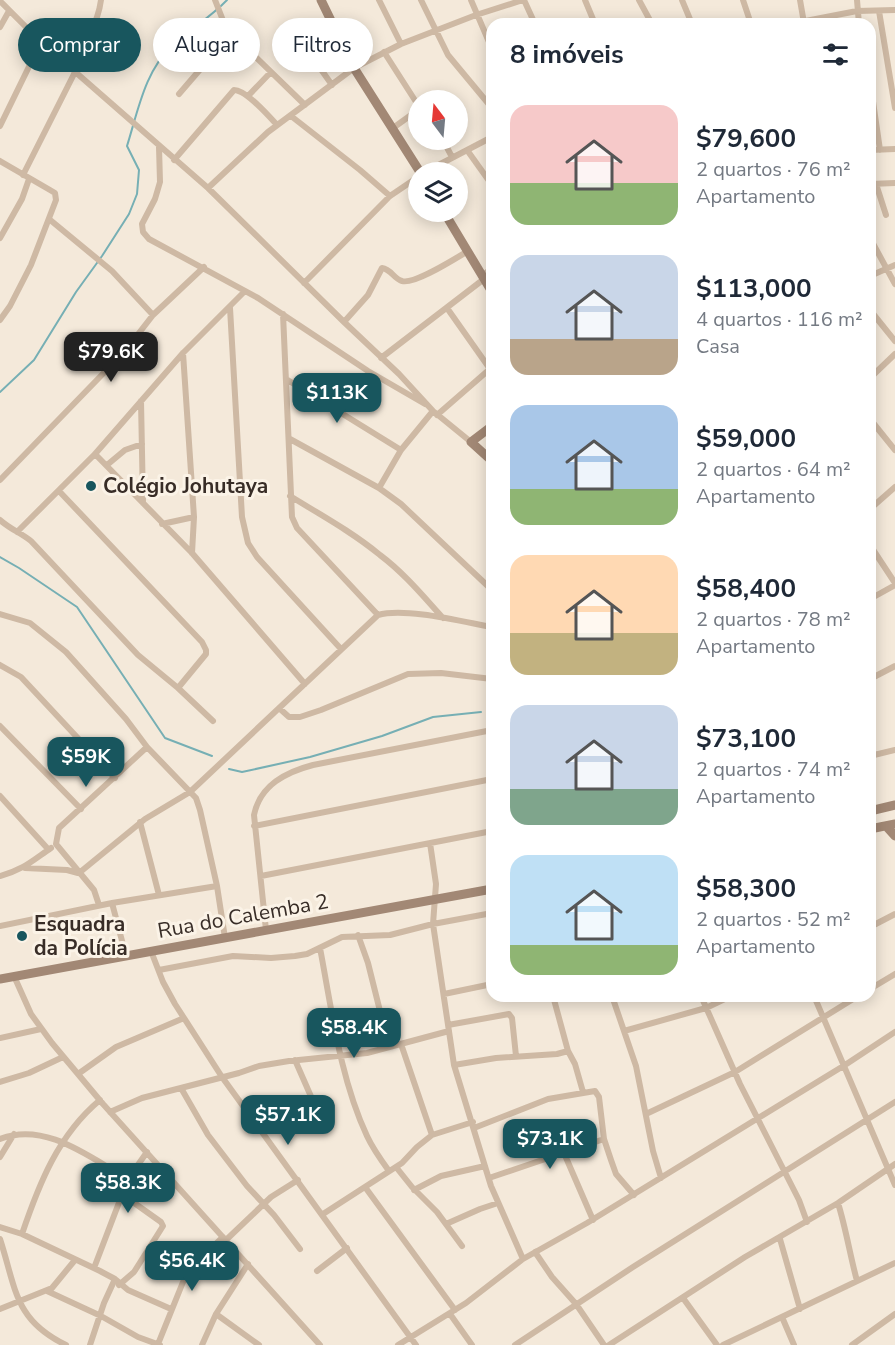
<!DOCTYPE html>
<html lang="pt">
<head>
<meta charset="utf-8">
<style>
  :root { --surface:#fff; --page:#f2f2f3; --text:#1f2937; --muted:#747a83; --accent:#18565e }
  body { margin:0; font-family:"Nunito Sans",sans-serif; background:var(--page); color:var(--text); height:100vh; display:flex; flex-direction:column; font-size:22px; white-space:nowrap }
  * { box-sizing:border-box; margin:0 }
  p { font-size:20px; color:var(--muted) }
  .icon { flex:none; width:33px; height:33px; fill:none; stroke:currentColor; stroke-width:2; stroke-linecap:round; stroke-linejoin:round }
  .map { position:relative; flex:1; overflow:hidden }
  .side { position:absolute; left:486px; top:18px; width:390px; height:984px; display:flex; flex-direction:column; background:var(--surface); border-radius:18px; box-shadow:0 3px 15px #0003 }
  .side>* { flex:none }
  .guide { position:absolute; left:18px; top:18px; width:378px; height:54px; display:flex; gap:12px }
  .needle { width:39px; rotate:344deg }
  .controls { position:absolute; left:408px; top:90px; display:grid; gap:12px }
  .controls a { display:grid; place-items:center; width:60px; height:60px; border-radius:50%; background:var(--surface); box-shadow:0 3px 15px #0003; font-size:30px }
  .price { position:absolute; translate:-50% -51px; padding:0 14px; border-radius:12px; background:var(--accent); color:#fff; font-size:20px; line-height:39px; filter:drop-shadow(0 2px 3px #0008) }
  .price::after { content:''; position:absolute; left:50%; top:36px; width:18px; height:14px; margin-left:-9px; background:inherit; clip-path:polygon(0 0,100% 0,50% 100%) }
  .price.active { background:#222; color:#fff }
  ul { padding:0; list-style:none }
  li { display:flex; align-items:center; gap:18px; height:150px; padding:0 24px }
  li span { display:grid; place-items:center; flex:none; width:168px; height:120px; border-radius:18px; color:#555 }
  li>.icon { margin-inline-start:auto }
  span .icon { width:72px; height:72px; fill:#fffc; stroke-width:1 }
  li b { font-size:26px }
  h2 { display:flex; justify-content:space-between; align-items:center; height:72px; padding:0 24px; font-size:26px }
  .pill { padding:0 21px; border-radius:27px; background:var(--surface); box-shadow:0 3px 15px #0003; font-size:21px; line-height:54px }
  .pill.active { background:var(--accent); color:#fff }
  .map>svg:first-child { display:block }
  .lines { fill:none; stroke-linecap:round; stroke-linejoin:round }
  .stream { stroke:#76afb4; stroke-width:2 }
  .street { stroke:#ceb9a4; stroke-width:6 }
  .secondary { stroke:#a28875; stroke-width:9 }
  .poi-dot { fill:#18565e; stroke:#fbf3e7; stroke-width:2 }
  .labels { text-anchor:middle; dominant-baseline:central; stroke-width:6; stroke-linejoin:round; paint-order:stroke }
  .poi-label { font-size:21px; font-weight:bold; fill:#382d27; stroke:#fbf3e7; text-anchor:start }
  .street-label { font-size:21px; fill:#382d27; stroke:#fbf3e7 }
</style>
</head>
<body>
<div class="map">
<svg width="895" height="1345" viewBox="0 0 895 1345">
  <rect width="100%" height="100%" fill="#f4e9da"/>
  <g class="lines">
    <path class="stream" d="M0 392 34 360 76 292 102 256 129 214 137 194 139 170 127 146C138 111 145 70 173 45 190 29 211 17 227 0
      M0 557 19 568 77 607 165 738 212 756
      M229 769 242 772 310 757 382 736 433 717 481 712"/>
    <path class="street" d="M215 0 224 23 234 36 305 105
      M379 0 401 44
      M421 0 448 55 492 108
      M471 0 492 49
      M524 0 535 24
      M585 0 595 24
      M639 0 652 24
      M682 0 692 24
      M743 0 751 24
      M800 0 804 23
      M857 0 859 24
      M0 1 41 42 208 188 344 322 399 374 433 411 471 442
      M879 11 895 108
      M790 24 857 11 895 10
      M0 27 9 11
      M292 51 303 61 320 68 332 85
      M384 52 418 105
      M70 68C83 48 98 24 101 0
      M870 81 880 150
      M179 94 210 58 234 36
      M248 96 270 73
      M291 116 360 170 390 196
      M0 126 41 42
      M393 128 418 110
      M443 140 452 157
      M159 147 160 182 155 199 142 224 143 232 149 239 258 298 368 371 425 404
      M467 150 492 185
      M870 150 895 149
      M174 160 234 90C246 90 268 115 277 125
      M0 161 50 190 55 193 56 200 31 265 10 306 0 320
      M425 172 492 137
      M23 175 75 72
      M870 184 895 183
      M876 184 886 215
      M208 188 268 132 354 68 401 44 476 15 523 0
      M49 219 112 271 153 315
      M0 238 22 199 29 179
      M870 238 895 284
      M483 275 492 268
      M870 276 895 265
      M304 283 390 196 418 177
      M230 308 242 517 248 543 257 557 341 649
      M447 308 490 369
      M870 310 895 341
      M283 314 292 517 297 528 378 615
      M344 322 368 295 382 268C391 269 394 279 402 281 414 285 456 258 468 251
      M183 353 194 517 192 553
      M381 358 484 279
      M870 378 895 354
      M286 379 401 450
      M141 401 143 503
      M437 415 491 368
      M870 419 895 450
      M290 439 379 488 401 504 492 590
      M95 454 192 553 305 684
      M107 465 125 450 142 444
      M0 480 125 351 153 315 204 267
      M379 488 401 450 433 411
      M59 491 202 642 206 650V654L178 688 213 721
      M290 496C321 515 352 532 380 555 404 573 423 596 443 618
      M870 509 895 487
      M0 520C10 529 21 533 31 541L138 655 178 688
      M162 524 194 517
      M17 532 95 454 183 353 244 292
      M870 545 895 583
      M870 599 895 585
      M0 614 30 623 66 652 126 719 147 747 196 798 200 810 217 886 225 938
      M0 665 21 677 115 778
      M870 679 895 666
      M279 708 289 717H300L321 710 408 674 441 673 492 679
      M0 726 81 809
      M870 746 874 754
      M870 756 895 750
      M0 796 48 849
      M140 822 159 895
      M254 826 492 779
      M430 843 436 884 433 924 454 1065 491 1186 523 1259
      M25 868 67 870 78 873
      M79 873 145 819 190 792 378 615C405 607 464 622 492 627
      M0 876C23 870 32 861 51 848
      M261 876 492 831
      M112 903 126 956
      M99 905 94 890 56 844 59 828 147 747
      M0 926 112 903 217 886
      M870 927 895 914
      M266 930 254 815C260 785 286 772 313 765L492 730
      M358 935 368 963 389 1047
      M320 948C332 1011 340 1078 367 1136 373 1149 381 1160 389 1171
      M151 951 163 982 175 1004 222 1077 416 1345
      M159 970 233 956 271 958 295 956 307 954 342 937 390 935 433 924 492 913
      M14 976 31 1014 52 1043 103 1104 320 1345
      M870 989 895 974
      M444 994 492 984
      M612 996 636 1066 653 1151 661 1178
      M701 996 740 1084 799 1200 807 1222
      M814 996 895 1185
      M448 1025 509 1014 512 1018 516 1056
      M624 1031 706 1008 731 996
      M0 1038 41 1029
      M401 1044 432 1135
      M568 1051 575 1064 583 1092
      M295 1060 320 1117
      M454 1065 496 1058 557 1054 568 1051 553 996
      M78 1074 116 1047 184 1018
      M0 1082 29 1073 63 1057
      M181 1088 208 1135 247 1186 274 1215 300 1249
      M110 1112 142 1098 239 1073 259 1066 289 1061 367 1053 449 1031
      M646 1114 735 1072 858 996
      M474 1128 548 1099 595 1091 599 1097 604 1139 611 1160 616 1174 634 1195
      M0 1139C46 1121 90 1158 128 1179
      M564 1153 593 1220
      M0 1157 14 1134
      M396 1167 412 1187 437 1212 462 1246
      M489 1178 604 1139
      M365 1187 455 1310
      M414 1190 441 1176 485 1166
      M838 1203C846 1229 850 1255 857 1281
      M323 1214 402 1163 417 1147 432 1135 473 1122
      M446 1224 480 1209 498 1203
      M0 1227 22 1234 100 1271 115 1279 128 1290 171 1309
      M22 1234C39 1184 58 1135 100 1100
      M0 1239C16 1288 14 1320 66 1345
      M780 1239 800 1309
      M226 1240 271 1197 298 1180
      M535 1252 552 1277 576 1304 604 1345
      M94 1268 128 1179 147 1152
      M317 1271 347 1248
      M119 1285 134 1272 163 1226 161 1222 123 1195
      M47 1291 101 1316 138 1337 160 1345
      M683 1298 717 1345
      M0 1309 52 1288 75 1260
      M216 1314 259 1345
      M450 1314 472 1345
      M782 1317 794 1345
      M158 1344 183 1282 198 1261 223 1237
      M90 1345 104 1303 115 1279
      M202 1345 216 1314 248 1264
      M398 1345 466 1303 523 1259 587 1223 845 1065 895 1032
      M515 1345 633 1267 895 1102
      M609 1345 745 1257 838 1203 895 1164
      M723 1345 895 1263
      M852 1345 895 1314"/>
    <path class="secondary" d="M321 0 354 68 420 172
      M444 212 492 292
      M492 426 471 442 492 461
      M870 811 895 805
      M886 826 895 836
      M870 829 895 824
      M0 979 492 889"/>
  </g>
  <g class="poi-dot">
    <circle cx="91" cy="486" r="6"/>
    <circle cx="22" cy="936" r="6"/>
  </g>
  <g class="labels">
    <g class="poi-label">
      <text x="103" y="486">Colégio Johutaya</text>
      <text x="34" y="924">Esquadra<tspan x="34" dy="24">da Polícia</tspan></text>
    </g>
    <g class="street-label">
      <text transform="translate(243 916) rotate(-10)">Rua do Calemba 2</text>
    </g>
  </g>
</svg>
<div class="controls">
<a><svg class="needle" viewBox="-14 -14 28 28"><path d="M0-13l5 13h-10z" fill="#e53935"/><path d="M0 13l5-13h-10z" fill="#747a83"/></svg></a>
<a><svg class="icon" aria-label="layers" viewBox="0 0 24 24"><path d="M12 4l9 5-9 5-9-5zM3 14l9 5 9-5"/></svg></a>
</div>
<b class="price active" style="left:111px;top:383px">$79.6K</b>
<b class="price" style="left:337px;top:424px">$113K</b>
<b class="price" style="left:86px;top:788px">$59K</b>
<b class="price" style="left:354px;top:1059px">$58.4K</b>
<b class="price" style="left:288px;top:1146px">$57.1K</b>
<b class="price" style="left:550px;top:1170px">$73.1K</b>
<b class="price" style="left:128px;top:1214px">$58.3K</b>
<b class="price" style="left:192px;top:1292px">$56.4K</b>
<div class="guide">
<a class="pill active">Comprar</a>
<a class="pill">Alugar</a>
<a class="pill">Filtros</a>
</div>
<section class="side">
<h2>8 imóveis<svg class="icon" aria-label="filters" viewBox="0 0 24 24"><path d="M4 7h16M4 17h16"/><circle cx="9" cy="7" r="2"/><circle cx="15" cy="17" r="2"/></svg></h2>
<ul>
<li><span style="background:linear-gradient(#f6c9c9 65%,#8fb573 0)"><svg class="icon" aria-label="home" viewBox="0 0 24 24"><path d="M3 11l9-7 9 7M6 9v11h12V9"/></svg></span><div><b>$79,600</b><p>2 quartos · 76 m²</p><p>Apartamento</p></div></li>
<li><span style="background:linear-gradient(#c9d6e8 70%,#b9a48a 0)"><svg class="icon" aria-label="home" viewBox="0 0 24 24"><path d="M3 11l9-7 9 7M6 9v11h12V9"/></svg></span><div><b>$113,000</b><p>4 quartos · 116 m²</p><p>Casa</p></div></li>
<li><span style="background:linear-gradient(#a9c7e8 70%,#8fb573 0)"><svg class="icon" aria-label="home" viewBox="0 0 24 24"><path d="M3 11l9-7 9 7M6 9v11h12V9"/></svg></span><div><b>$59,000</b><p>2 quartos · 64 m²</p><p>Apartamento</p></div></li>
<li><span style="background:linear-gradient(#ffd9b3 65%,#c2b280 0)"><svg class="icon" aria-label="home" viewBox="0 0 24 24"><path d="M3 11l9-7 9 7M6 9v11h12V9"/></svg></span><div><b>$58,400</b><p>2 quartos · 78 m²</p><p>Apartamento</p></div></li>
<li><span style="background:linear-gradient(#c9d6e8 70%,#7fa58c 0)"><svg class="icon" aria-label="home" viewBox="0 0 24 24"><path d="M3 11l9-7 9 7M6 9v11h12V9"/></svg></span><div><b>$73,100</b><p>2 quartos · 74 m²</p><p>Apartamento</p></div></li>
<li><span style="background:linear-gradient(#bfe0f5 75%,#8fb573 0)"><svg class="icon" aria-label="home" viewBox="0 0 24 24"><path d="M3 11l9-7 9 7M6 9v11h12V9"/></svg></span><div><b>$58,300</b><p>2 quartos · 52 m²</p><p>Apartamento</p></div></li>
</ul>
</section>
</div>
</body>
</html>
